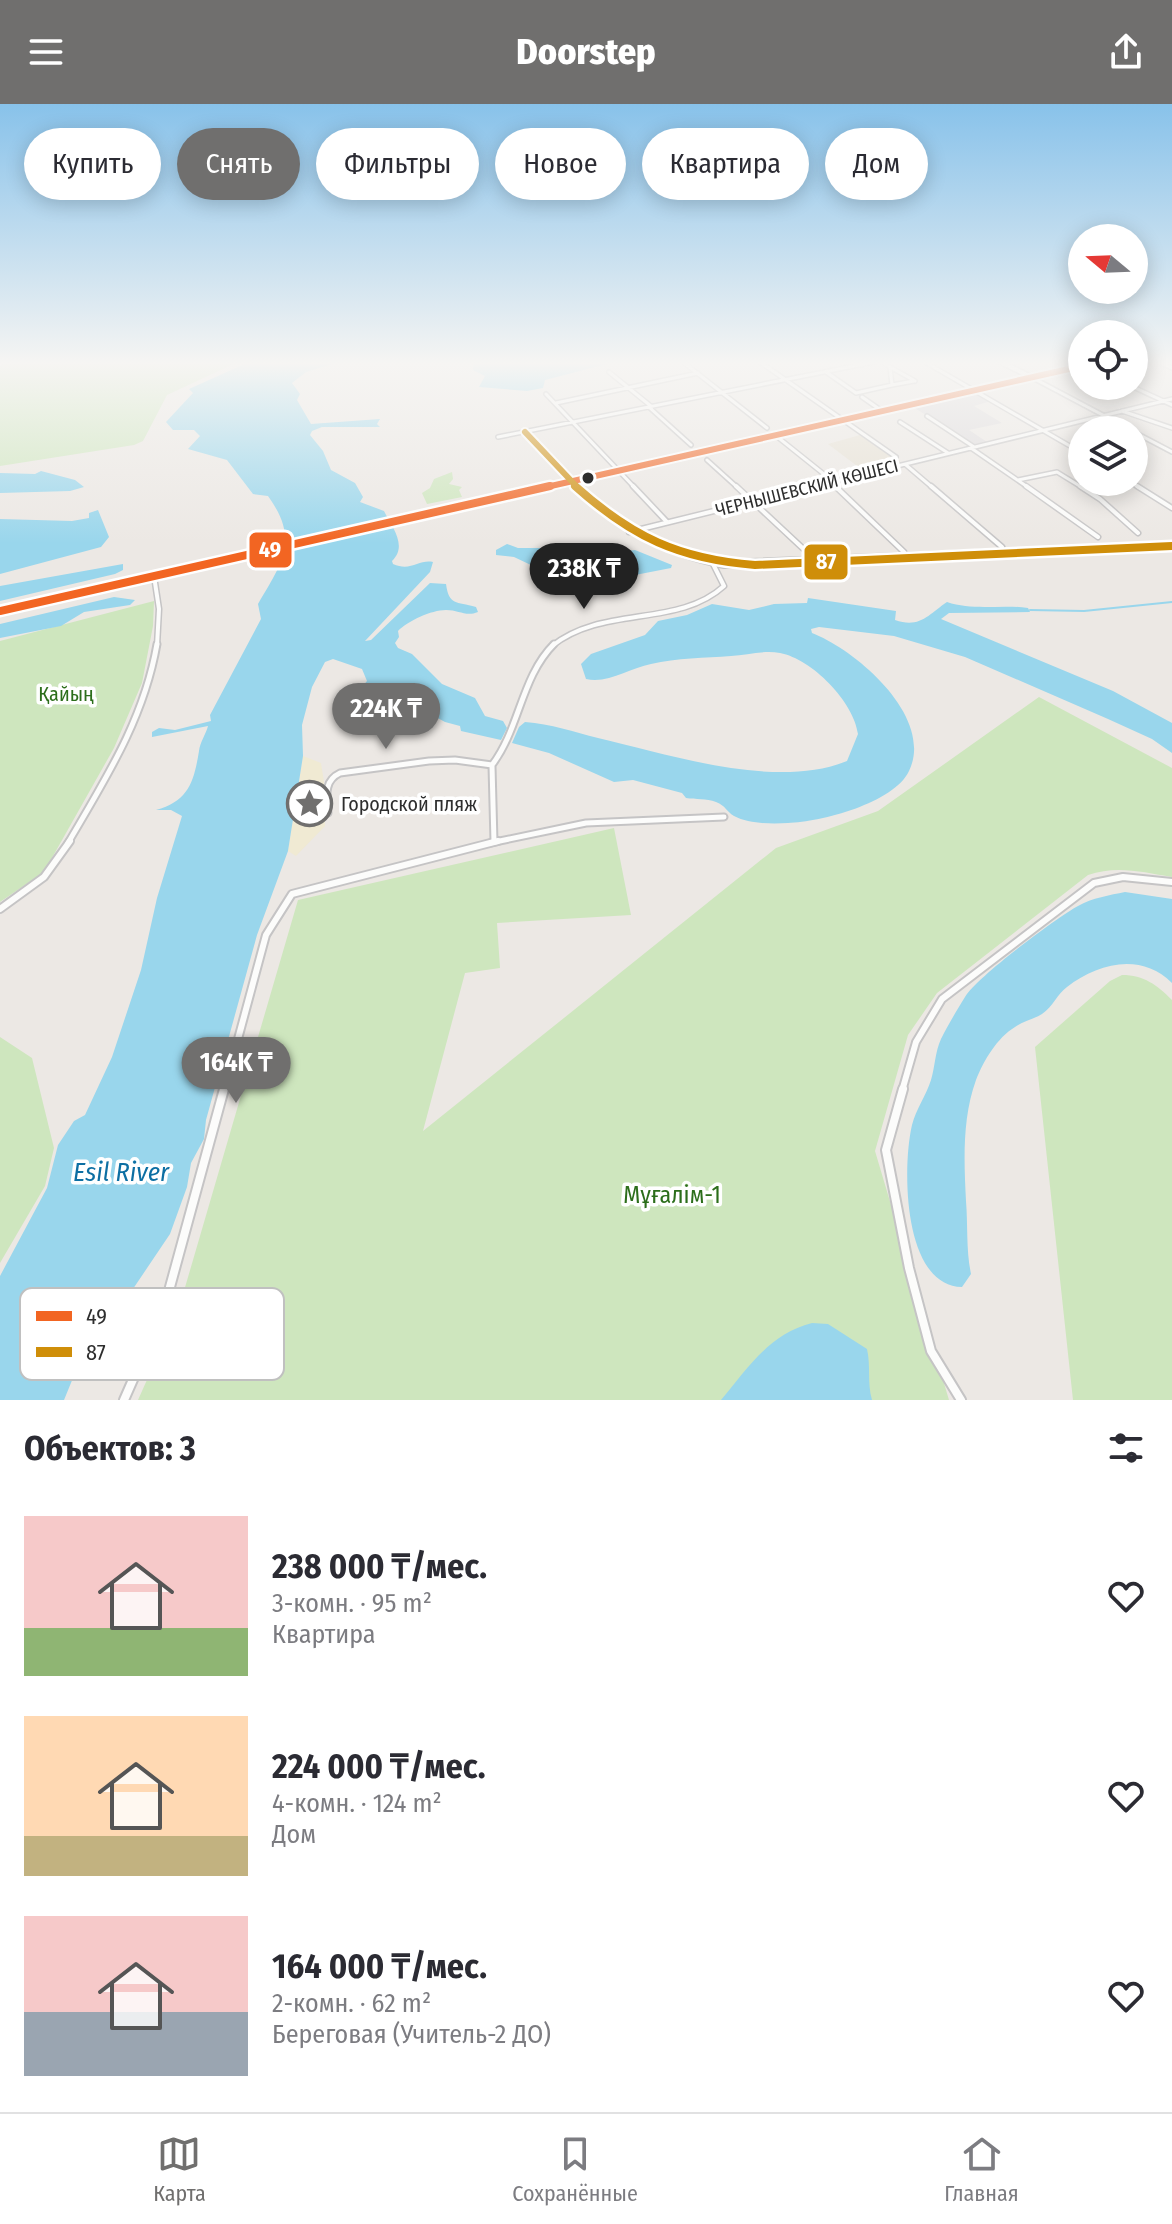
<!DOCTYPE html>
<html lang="ru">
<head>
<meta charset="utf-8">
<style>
  :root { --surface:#fff; --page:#f7f7f7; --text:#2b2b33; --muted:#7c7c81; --line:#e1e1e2; --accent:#706f6e }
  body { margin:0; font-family:"Fira Sans Condensed",sans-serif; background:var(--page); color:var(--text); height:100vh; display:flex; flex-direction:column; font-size:30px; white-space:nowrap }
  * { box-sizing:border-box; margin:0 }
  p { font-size:26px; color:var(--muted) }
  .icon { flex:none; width:44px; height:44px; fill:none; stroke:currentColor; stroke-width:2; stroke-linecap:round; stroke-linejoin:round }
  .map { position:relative; height:1296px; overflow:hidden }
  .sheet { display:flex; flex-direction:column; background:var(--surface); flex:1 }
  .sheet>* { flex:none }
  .guide { position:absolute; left:24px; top:24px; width:1124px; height:72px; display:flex; gap:16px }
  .needle { width:52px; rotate:289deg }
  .buttons { position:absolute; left:1068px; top:120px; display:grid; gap:16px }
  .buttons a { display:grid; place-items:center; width:80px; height:80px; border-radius:50%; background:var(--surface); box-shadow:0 4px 20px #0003; font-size:40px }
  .price { position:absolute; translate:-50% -68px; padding:0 18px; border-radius:28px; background:var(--accent); color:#fff; font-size:26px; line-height:52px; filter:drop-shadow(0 2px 4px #0008) }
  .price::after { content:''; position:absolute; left:50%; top:48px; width:24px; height:18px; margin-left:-12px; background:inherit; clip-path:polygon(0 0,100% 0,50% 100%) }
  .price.selected { background:#222; color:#fff }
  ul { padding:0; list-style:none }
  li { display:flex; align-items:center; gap:24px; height:200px; padding:0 24px }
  li span { display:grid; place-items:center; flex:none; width:224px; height:160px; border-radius:0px; color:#555 }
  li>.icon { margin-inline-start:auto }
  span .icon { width:96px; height:96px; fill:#fffc; stroke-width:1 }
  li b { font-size:34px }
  h2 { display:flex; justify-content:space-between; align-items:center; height:96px; padding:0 24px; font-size:34px }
  .pill { padding:0 28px; border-radius:36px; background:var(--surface); box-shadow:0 4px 20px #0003; font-size:28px; line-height:72px }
  .pill.selected { background:var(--accent); color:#fff }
  header { display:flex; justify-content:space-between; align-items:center; height:104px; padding:0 24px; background:var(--accent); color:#fff; font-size:36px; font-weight:800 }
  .tab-bar { display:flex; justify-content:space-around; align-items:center; height:112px; border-top:2px solid var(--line); background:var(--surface); font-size:22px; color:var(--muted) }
  .tab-bar a { display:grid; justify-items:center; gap:4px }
  .tab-bar .selected { color:var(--accent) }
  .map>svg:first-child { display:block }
  .industrial { fill:#dcd9db }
  .education { fill:#e6e0d3 }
  .green { fill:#cee6be }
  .sand { fill:#f0ead3 }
  .water { fill:#99d6ec }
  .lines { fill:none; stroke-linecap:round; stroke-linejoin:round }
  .stream { stroke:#99d6ec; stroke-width:2 }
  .minor-far4-casing { stroke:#c5c4c5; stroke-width:6 }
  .minor-far3-casing { stroke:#c5c4c5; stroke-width:7 }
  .minor-far2-casing { stroke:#c5c4c5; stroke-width:9 }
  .minor-far1-casing { stroke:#c5c4c5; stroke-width:10 }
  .minor-casing { stroke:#c5c4c5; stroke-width:12 }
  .tertiary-casing { stroke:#c5c4c5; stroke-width:7 }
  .secondary-casing { stroke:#c5c4c5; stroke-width:8 }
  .trunk-far1-casing { stroke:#c6c5c4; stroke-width:9 }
  .trunk-casing { stroke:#c6c5c4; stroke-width:10 }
  .minor-far4 { stroke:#fcfcfb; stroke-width:3 }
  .minor-far3 { stroke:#fcfcfb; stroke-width:4 }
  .minor-far2 { stroke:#fcfcfb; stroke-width:5 }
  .minor-far1 { stroke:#fcfcfb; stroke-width:6 }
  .minor { stroke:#fcfcfb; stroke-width:8 }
  .tertiary { stroke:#fcfcfb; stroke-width:4 }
  .secondary { stroke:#fcfcfb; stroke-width:5 }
  .trunk-far1 { stroke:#e9e2d6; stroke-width:6 }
  .trunk { stroke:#e9e2d6; stroke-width:7 }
  .bus-1-far1-casing { stroke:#fff; stroke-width:10 }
  .bus-1-casing { stroke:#fff; stroke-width:13 }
  .bus-2-far1-casing { stroke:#fff; stroke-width:10 }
  .bus-2-casing { stroke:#fff; stroke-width:13 }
  .bus-1-far1 { stroke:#f26522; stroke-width:6 }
  .bus-1 { stroke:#f26522; stroke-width:8 }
  .bus-2-far1 { stroke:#cf8e09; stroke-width:6 }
  .bus-2 { stroke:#cf8e09; stroke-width:8 }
  .bus-dot { fill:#2e2e2e; stroke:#fff; stroke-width:3 }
  .labels { text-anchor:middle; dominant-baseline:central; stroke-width:7; stroke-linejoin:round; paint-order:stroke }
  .far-street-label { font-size:18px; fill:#2e2e2e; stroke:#fff }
  .park-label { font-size:20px; fill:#2c6e1b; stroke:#fff }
  .poi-label { font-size:20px; fill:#2e2e2e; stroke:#fff; text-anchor:start }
  .near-park-label { font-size:24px; fill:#2c6e1b; stroke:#fff }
  .near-water-label { font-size:26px; font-style:italic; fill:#0d6fa3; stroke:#fff }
  .key { fill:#fff; stroke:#c0c0c0; stroke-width:2 }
  .key-label { font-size:22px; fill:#2e2e2e }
  .line-badge { stroke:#fff; stroke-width:3 }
  .badge-label { font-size:22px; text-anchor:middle; font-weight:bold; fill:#fff }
</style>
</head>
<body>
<header><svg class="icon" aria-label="menu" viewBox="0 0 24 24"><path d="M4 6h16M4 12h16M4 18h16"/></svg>Doorstep<svg class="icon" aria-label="share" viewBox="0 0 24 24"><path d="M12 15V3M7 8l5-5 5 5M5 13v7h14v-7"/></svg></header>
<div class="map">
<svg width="1172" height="1296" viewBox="0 0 1172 1296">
  <rect width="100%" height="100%" fill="#ece8e4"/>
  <path class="industrial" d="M976 289 991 297 974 302 1002 319 969 326 987 338 974 341 913 303Z"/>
  <path class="education" d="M860 331 902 359 865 368 828 340Z"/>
  <path class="green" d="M3 258H238L167 291 143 337 134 341 0 362V262Z
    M452 368 453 375 449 380 462 383 459 386 462 393 427 400 422 389 430 384 434 375Z
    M154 497 153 522 142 579 114 644 44 768 0 798V537Z
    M1039 593 1172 664V773C1143 768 1116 761 1088 771L937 889 908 931 875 1047 949 1296H138L179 1204 298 796 614 724 631 811 497 819 500 864 465 869 423 1027 776 744 878 707Z
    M1122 871C1144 871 1157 881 1172 896V1296H1073L1035 943 1110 877Z
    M0 933 32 954 54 1044 45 1082 0 1159Z"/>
  <path class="sand" d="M303 652 321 659 324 678 325 722 296 752 288 747Z"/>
  <path class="water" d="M249 258H338L306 268 292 279 300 290 297 296 311 320 380 315 377 320 380 323H322L312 327 310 331 323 347 331 366 355 379 363 393 360 398 384 407C392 423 408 442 392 457L393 460C411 468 419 455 433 458L430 468 365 537 371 536 430 479 446 480C449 502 456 497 476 503L478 508C466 513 459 506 446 506 431 506 408 517 398 527L399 533 395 539 398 544 412 550 442 580 475 594 485 612 503 617 507 624 501 636 461 627 460 622 445 618 403 595 390 597 378 589 361 584 367 577 362 565 333 555 325 558 312 583 302 621 303 652 288 747 257 831 206 1016 204 1035 191 1059 187 1083 170 1130 73 1274 64 1296H0V1172L47 1084 58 1041 74 1017 85 1011 112 953 141 866 157 794 182 712 171 706H156C189 697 194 677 199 647 200 638 206 630 208 622L152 633V628L159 624 175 626 211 617 210 611 261 515 258 500C282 459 300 436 268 392L253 390 227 356 188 345 200 332 194 326H173L166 318 193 289 189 285Z
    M474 258H614L545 276 543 284 527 287 479 283 485 272 473 266Z
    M41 367 75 376 84 383 70 387 0 389V369L35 370Z
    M98 406 109 433 101 443 0 470V415L72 417 89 414V409Z
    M507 440 518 444H547L608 450 635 446 672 461 671 464 594 479 557 463 533 462 514 453 496 451V446Z
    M123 460V466L115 470 0 497V482Z
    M114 493 135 496 130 501 84 508 61 522 0 534V520Z
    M808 494 896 507 895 516C920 525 929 510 947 498 973 507 1002 500 1028 504L1030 508 949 509 941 515 1113 587 1172 619V649L1152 635 1108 615 965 553 894 532 819 523 811 525 812 529C856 546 935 613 909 667 894 699 821 718 788 719 772 720 749 720 734 712 726 707 726 702 716 698 706 694 696 696 686 694L682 689 633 676 614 678 549 649 512 639 519 623 525 618C551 620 574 628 598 634 671 651 776 686 847 657L858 630C854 598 812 555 780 549 764 546 747 551 731 552 705 554 677 554 651 560 630 564 608 580 586 575L581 560 591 550 645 531 658 517 687 511 712 500 749 506 774 500 807 499Z
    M1125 788 1172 795V879C1141 848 1098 859 1067 883 1057 890 1053 903 1042 910 1034 915 1023 917 1015 923 997 934 984 956 976 976 962 1015 964 1057 966 1097 968 1122 966 1146 971 1170L962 1183C903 1182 902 1064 912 1021 916 1005 926 992 931 976 935 963 935 948 941 935 948 921 957 906 965 893 977 873 1056 814 1078 802 1092 794 1110 791 1125 788Z
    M812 1219 828 1220 867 1245C871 1263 867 1278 872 1296H721C748 1264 769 1230 812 1219Z"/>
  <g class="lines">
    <path class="stream" d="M1030 506 1084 507 1172 498"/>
    <defs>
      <path id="minor-far4" d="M683 258 767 324
        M760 258 896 353
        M925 258 1082 349
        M1159 258 1172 264
        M890 263 915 277
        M609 268 652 303
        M826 268 856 289 892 281 890 263 882 258
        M1031 273 1131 326
        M892 281 914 277
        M1131 282 1172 301
        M546 290 635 384
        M862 293 882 307
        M556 299 698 269
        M650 304 691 341
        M1122 307 1172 324
        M927 312 974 343
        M900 318 948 349
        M526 328 570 378
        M1134 328 1172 348
        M775 331 830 375 837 384
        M498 333 874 258
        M971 344 1029 384
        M707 356 738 384
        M906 361 933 384
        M1018 376 1057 368 1083 384
        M1130 378 1140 384
        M807 384 1172 295"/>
      <path id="minor-far3" d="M633 382 667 418
        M736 382 810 451
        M835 382 904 448
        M931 382 1002 443
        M1026 382 1098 433
        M1080 382 1100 395 1138 429
        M1137 382 1172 404
        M629 428 815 382
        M154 472 159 505 157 542
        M552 542C603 501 678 524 724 482L712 458"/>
      <path id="minor-far2" d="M492 662 494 738
        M328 709C327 693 323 677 340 669L429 657 455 656 492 661C520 624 521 573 554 540
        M68 739C106 674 144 615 157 540
        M490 739 586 719 724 713"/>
      <path id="minor-far1" d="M0 805 44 773 70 737
        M224 987 266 831 292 790 498 737
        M902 987 916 938 942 895 1094 779 1123 773 1172 778"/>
      <path id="minor" d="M903 985 886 1046 909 1164 931 1247 961 1296
        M124 1296 164 1205 224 985"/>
      <path id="tertiary" d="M1001 258 1031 273"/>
      <path id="secondary" d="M570 378 1082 262"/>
      <path id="trunk-far1" d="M542 384 570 378 578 384"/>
      <path id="trunk" d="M575 382C624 423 661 448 724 460L1172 442
        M0 507 551 382"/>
    </defs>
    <use href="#minor-far4" class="minor-far4-casing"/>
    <use href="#minor-far3" class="minor-far3-casing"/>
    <use href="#minor-far2" class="minor-far2-casing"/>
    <use href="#minor-far1" class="minor-far1-casing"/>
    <use href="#minor" class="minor-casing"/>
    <use href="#tertiary" class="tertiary-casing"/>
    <use href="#secondary" class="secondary-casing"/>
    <use href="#trunk-far1" class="trunk-far1-casing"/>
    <use href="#trunk" class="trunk-casing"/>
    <use href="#minor-far4" class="minor-far4"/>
    <use href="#minor-far3" class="minor-far3"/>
    <use href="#minor-far2" class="minor-far2"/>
    <use href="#minor-far1" class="minor-far1"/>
    <use href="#minor" class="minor"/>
    <use href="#tertiary" class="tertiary"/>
    <use href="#secondary" class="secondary"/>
    <use href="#trunk-far1" class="trunk-far1"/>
    <use href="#trunk" class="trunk"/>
    <defs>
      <path id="bus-1-far1" d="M542 384 1082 262"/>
      <path id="bus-1" d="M0 507 550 382"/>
      <path id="bus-2-far1" d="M525 328 578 384"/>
      <path id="bus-2" d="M575 382C632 433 679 455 755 461L1172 442"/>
    </defs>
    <use href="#bus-1-far1" class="bus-1-far1-casing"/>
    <use href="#bus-1" class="bus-1-casing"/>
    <use href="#bus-2-far1" class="bus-2-far1-casing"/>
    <use href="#bus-2" class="bus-2-casing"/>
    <use href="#bus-1-far1" class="bus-1-far1"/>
    <use href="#bus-1" class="bus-1"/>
    <use href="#bus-2-far1" class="bus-2-far1"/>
    <use href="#bus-2" class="bus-2"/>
  </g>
  <linearGradient id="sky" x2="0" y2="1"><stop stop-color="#88c2ea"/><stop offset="0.59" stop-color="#f6f5f3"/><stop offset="1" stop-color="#f6f5f3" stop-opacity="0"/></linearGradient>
  <rect width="1172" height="439" fill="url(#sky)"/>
  <defs>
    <symbol id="sight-ring" viewBox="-11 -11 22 22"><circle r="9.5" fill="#fff" stroke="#706f6e" stroke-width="1.5"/><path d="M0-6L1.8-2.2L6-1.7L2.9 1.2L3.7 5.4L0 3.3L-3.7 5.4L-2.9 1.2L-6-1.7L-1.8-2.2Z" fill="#706f6e"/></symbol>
  </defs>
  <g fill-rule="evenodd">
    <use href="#sight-ring" x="284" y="674" width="51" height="51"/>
  </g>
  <circle class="bus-dot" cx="588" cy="374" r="7"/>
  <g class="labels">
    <g class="far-street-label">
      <text transform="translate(807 384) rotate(-14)">ЧЕРНЫШЕВСКИЙ КӨШЕСІ</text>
    </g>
    <g class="park-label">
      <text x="66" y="590">Қайың</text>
    </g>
    <g class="poi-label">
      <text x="341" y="700">Городской пляж</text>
    </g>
    <g class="near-park-label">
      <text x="672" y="1091">Мұғалім-1</text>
    </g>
    <g class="near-water-label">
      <text x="121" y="1068">Esil River</text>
    </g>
  </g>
  <rect x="20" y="1184" width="264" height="92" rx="12" class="key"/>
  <rect x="36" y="1207" width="36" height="10" fill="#f26522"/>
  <rect x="36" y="1243" width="36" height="10" fill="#cf8e09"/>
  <g class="key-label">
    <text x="86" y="1220">49</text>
    <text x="86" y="1256">87</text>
  </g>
  <g class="line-badge">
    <rect x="248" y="427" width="45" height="38" rx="8" fill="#f26522"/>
    <rect x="803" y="439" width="46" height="38" rx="8" fill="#cf8e09"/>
  </g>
  <g class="badge-label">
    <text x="270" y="453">49</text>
    <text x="826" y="465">87</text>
  </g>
</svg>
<div class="buttons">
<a><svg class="needle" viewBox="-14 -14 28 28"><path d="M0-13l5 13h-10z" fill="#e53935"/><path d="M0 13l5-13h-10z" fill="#7c7c81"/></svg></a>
<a><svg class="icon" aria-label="locate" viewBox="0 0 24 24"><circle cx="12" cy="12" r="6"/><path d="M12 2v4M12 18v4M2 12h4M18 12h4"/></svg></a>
<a><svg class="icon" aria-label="layers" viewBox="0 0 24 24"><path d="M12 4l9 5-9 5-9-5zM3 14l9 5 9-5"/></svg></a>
</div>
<b class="price selected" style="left:584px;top:507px">238K ₸</b>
<b class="price" style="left:386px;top:647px">224K ₸</b>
<b class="price" style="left:236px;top:1001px">164K ₸</b>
<div class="guide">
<a class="pill">Купить</a>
<a class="pill selected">Снять</a>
<a class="pill">Фильтры</a>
<a class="pill">Новое</a>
<a class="pill">Квартира</a>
<a class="pill">Дом</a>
</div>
</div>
<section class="sheet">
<h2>Объектов: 3<svg class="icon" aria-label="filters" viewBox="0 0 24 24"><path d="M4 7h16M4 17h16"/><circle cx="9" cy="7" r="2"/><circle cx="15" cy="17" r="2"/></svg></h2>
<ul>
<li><span style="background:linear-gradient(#f6c9c9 70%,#8fb573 0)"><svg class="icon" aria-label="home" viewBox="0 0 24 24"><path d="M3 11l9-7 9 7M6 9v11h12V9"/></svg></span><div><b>238 000 ₸/мес.</b><p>3-комн. · 95 m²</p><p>Квартира</p></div><svg class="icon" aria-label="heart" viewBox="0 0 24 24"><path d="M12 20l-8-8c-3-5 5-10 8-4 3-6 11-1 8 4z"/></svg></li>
<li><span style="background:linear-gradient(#ffd9b3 75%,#c2b280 0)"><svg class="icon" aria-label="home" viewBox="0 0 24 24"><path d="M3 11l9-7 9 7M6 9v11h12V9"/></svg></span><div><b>224 000 ₸/мес.</b><p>4-комн. · 124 m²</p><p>Дом</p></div><svg class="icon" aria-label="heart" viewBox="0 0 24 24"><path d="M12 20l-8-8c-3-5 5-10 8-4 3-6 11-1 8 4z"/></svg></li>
<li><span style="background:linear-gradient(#f6c9c9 60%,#9aa5b1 0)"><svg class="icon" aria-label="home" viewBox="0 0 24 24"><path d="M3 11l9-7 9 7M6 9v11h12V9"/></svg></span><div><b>164 000 ₸/мес.</b><p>2-комн. · 62 m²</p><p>Береговая (Учитель-2 ДО)</p></div><svg class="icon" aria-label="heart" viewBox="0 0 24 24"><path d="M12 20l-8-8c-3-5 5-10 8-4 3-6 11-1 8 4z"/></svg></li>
</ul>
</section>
<nav class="tab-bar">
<a class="selected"><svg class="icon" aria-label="map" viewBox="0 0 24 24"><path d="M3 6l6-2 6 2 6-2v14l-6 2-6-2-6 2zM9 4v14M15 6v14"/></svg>Карта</a>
<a><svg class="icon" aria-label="saved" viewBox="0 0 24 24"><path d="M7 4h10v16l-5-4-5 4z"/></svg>Сохранённые</a>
<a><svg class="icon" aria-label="home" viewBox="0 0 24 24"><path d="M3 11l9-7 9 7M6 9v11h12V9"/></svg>Главная</a>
</nav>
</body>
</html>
